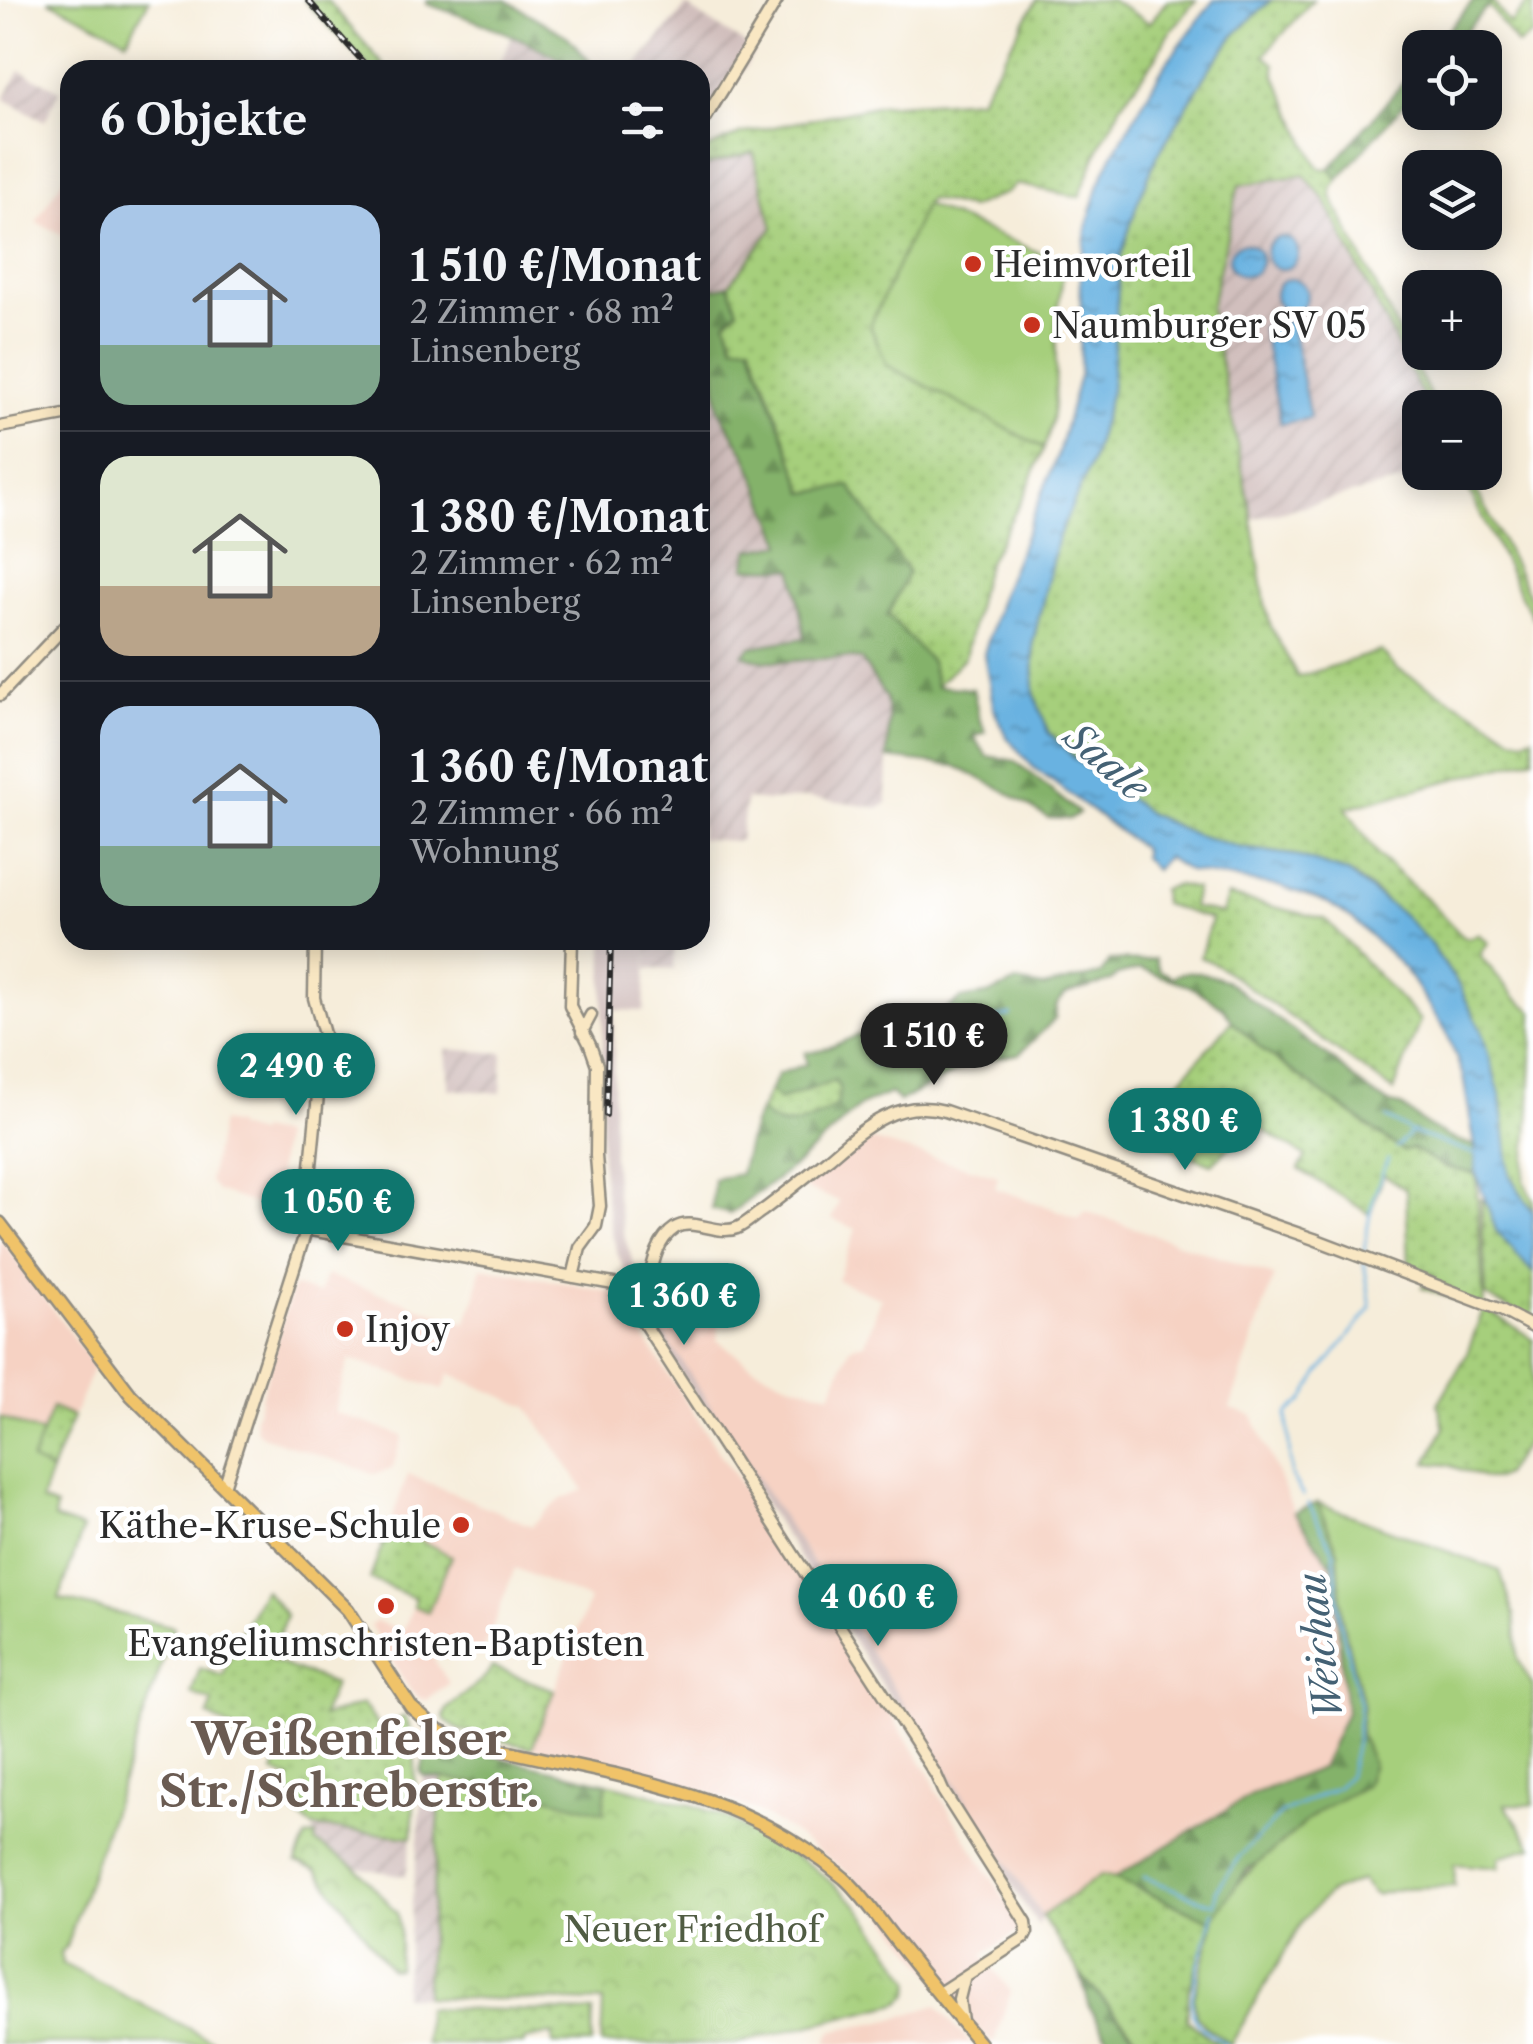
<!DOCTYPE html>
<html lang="de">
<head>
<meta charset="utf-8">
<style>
  :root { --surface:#171b24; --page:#20242c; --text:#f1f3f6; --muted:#9ea1a6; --line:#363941; --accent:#0f766e }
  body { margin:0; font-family:"Libre Caslon Text",serif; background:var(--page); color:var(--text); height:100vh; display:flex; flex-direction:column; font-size:38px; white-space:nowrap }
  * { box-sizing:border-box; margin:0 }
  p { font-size:32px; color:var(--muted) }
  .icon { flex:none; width:55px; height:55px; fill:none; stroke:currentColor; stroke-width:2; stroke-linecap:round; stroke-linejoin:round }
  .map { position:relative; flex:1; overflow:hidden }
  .side { position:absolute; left:60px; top:60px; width:650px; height:890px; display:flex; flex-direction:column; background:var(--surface); border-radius:30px; box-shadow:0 5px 25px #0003 }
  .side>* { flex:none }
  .controls { position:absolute; left:1402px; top:30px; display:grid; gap:20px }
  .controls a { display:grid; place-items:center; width:100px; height:100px; border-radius:20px; background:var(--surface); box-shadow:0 5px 25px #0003; font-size:50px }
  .price { position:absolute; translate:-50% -85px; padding:0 22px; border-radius:35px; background:var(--accent); color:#fff; font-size:32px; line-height:65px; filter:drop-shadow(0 2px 5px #0008) }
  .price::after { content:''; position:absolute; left:50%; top:60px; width:30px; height:22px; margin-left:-15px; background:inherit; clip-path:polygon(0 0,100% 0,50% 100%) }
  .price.current { background:#222; color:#fff }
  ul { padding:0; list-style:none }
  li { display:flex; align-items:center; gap:30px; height:250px; padding:0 40px }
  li+li { border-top:2px solid var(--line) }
  li span { display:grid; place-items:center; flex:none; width:280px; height:200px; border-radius:30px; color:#555 }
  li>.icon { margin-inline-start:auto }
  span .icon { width:120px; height:120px; fill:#fffc; stroke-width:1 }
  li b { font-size:42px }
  h2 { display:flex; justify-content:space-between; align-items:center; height:120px; padding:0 40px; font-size:42px }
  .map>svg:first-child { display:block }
  .built { fill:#f6d2c3 }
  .industrial { fill:url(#industrial-furrows) }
  .railway { fill:#d1bfbd }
  .grass { fill:url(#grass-dots); stroke:#687d53; stroke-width:2.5 }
  .forest { fill:url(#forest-firs); stroke:#586e4b; stroke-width:2.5 }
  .park { fill:url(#park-crowns); stroke:#687d53; stroke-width:2.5 }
  .garden { fill:#a6cf7b; stroke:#687d53; stroke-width:2.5 }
  .water { fill:url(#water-ripples); stroke:#4a6e86; stroke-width:2.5 }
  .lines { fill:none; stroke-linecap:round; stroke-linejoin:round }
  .stream { stroke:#69b2e1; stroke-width:2.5 }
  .secondary-casing { stroke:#908c82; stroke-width:15 }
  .primary-casing { stroke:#908c82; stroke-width:16 }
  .secondary { stroke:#f9e7c3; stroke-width:10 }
  .primary { stroke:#f0c369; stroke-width:11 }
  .rail-casing { stroke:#2b2b2b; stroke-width:6 }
  .rail { stroke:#fff; stroke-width:2.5; stroke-dasharray:8; stroke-linecap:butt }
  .poi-dot { fill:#c8321e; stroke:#fff; stroke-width:4 }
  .labels { text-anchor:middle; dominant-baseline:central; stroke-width:9; stroke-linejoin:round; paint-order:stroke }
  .poi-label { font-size:35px; fill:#2b2b2b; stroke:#fff; text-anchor:start }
  .park-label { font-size:35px; fill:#505c43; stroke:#fff }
  .water-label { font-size:38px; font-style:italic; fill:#446174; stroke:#fff }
  .district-label { font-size:45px; font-weight:bold; fill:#6a5b52; stroke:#fff }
</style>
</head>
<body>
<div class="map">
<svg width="1533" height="2044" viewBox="0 0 1533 2044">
  <defs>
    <pattern id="industrial-furrows" width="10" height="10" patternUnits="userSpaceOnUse" patternTransform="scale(2.5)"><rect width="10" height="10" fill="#d1bfbd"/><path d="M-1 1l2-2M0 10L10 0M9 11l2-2" fill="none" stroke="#b4a4a3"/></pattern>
    <pattern id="grass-dots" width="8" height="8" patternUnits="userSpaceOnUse" patternTransform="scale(2.5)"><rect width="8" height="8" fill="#a6cf7b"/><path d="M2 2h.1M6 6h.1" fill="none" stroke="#8fb26a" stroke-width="1.8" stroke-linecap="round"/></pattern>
    <pattern id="forest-firs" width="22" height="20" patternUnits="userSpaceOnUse" patternTransform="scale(2.5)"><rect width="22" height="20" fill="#84b26b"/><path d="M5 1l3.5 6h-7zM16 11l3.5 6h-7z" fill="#6c9158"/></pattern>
    <pattern id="park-crowns" width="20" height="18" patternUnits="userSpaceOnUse" patternTransform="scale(2.5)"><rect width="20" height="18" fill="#a6cf7b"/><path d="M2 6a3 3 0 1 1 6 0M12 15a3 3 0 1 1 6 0" fill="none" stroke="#8fb26a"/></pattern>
    <pattern id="water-ripples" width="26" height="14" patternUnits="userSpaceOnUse" patternTransform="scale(2.5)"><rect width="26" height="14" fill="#69b2e1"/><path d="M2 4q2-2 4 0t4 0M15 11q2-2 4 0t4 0" fill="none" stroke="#5791b7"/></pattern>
  </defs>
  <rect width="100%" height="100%" fill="#fff"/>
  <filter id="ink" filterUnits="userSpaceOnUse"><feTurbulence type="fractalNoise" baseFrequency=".01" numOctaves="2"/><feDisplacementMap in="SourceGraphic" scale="20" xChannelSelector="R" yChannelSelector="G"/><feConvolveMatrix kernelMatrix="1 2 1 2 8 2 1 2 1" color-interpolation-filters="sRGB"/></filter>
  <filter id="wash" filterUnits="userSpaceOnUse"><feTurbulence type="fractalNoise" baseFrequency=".0048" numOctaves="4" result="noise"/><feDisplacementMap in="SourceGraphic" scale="40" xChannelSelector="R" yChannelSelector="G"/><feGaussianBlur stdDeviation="2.25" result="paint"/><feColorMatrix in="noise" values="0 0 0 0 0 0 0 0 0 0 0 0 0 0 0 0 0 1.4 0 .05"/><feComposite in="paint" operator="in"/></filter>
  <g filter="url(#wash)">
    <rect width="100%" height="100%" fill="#f6edda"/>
    <path class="built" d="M70 167V238L36 222Z
      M221 1122 236 1125V1128L258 1134 259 1130 282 1136 273 1210 217 1191 209 1181Z
      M860 1137 998 1176 995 1188 1079 1218 1085 1211 1274 1276 1230 1408 1253 1416 1294 1512 1332 1566 1346 1713 1321 1768 1253 1794 1114 1878 1101 1875 1042 1916 686 1368 662 1330 646 1299 722 1307 717 1340 752 1366 786 1382 831 1394 851 1346 865 1343 881 1298 837 1280 856 1229 832 1219 839 1201 803 1188Z
      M0 1238 94 1366 73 1417 52 1409 42 1434 0 1417Z
      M481 1267 615 1293 931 1776 937 1792 1021 1925 1016 1933 983 1955 1011 1992 993 2044 949 1996 877 1904 849 1873 790 1831 753 1809 697 1788 620 1765 532 1748 589 1600 515 1568 481 1657 438 1641 429 1651 449 1683 427 1700 419 1698 410 1690 370 1625 376 1621 403 1631 413 1606 428 1611 451 1557 390 1524 408 1474 532 1526 545 1512 563 1498 584 1490 528 1407 449 1374 443 1390 349 1359 334 1412 403 1436 392 1469 375 1474 262 1436 256 1429 255 1418 293 1286 319 1294 326 1275 466 1323 476 1295Z
      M937 2005 970 2044H827L829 2035 834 2030 890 2020Z"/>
    <path class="industrial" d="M686 6 755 51 700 142V70H630L637 65Z
      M513 34 559 58 573 70H497Z
      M20 70 60 90 45 121 4 99Z
      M753 151 773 228 729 285 705 291 719 410 747 457 784 545 746 567 793 569 805 639 751 647 787 662 850 658 861 659 886 698 889 709 887 803 880 808 809 798 769 801 746 799 740 841 700 839V167Z
      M1304 175 1325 200 1428 407 1420 408V472L1435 473 1252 519 1210 309 1239 185Z
      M648 940H675L674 969H647Z
      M446 1049 503 1053 501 1093 449 1089Z
      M424 1776 442 1778 425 1997 403 1996Z
      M312 1827 412 1837 406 1876 356 1867 315 1842 316 1835Z"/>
    <path class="railway" d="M604 940H648L644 1011 614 1010 613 1156 616 1192 625 1239 646 1299 662 1330 686 1368 1042 1916 1038 1926 654 1333 639 1304 618 1255 612 1234 605 1194 601 1158Z"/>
    <path class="grass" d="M304 0H327L388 70H371Z
      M1037 0H1111L1150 23 1167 0H1196L1167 36 1156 57 1120 106 1115 120 1103 139 1079 197 1016 184 1008 192 970 208 929 199 923 208 887 365 1044 448 1025 494 989 560 983 577 965 657 936 686 931 662 888 614 805 493 751 344 735 345 726 321 738 310 729 285 773 228 753 152 700 167V152L740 134 880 105 979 99Z
      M1271 0H1313L1264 55 1275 64V75L1317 165 1322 169 1330 168 1338 180 1332 188V197L1436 407H1428L1325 200 1304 175 1239 185 1210 309 1252 519 1265 604 1271 627 1298 677 1381 651 1396 668 1486 719 1512 737 1524 739 1533 736V758L1346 808 1378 855 1431 903 1463 937 1469 938 1478 934 1489 943 1481 953V957L1517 999 1533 1011 1530 1109 1524 1180 1533 1199V1212L1510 1176 1481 1030 1459 986 1429 942 1378 894 1346 872 1293 855 1242 848 1193 834 1149 814 1074 758 1048 732 1034 693 1033 642 1057 540 1091 463 1111 391 1120 259 1137 204 1157 156 1209 69 1237 32Z
      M1531 0H1533V35L1517 45 1491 8 1487 7 1492 1 1510 24Z
      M1460 473H1468L1533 603V619Z
      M1178 885 1196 889 1192 907 1222 914 1227 896 1325 919 1420 1020 1394 1091 1216 964 1200 957 1211 919 1163 904 1162 889Z
      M1232 1021 1264 1051 1403 1151 1412 1148 1444 1167 1476 1174 1484 1308 1533 1339V1434L1504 1475 1496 1479H1486L1449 1465 1427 1463 1444 1429 1438 1404 1466 1356 1484 1308 1422 1288 1432 1274 1409 1266 1406 1190 1383 1174 1370 1214 1299 1169 1306 1157 1254 1124 1212 1164 1133 1134Z
      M836 1080 841 1089 837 1105C815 1120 780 1138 760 1110L770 1090 780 1100Z
      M1481 1199 1488 1204 1496 1230 1533 1273V1321L1486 1296Z
      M52 1408 73 1417 51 1471 31 1461Z
      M390 1524 451 1556 428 1612 413 1606 415 1598 370 1579Z
      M264 1589 286 1615 270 1660 334 1684 322 1717 363 1704 380 1729 405 1716C421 1749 414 1801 412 1837L312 1827 296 1814 300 1799 285 1792 290 1779 273 1772 282 1754 208 1716 213 1702 191 1694 200 1668 223 1676 234 1645Z
      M492 1667 554 1690 532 1748 459 1730 445 1721 444 1716 447 1709 485 1677Z
      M1101 1875 1114 1878 1212 1921 1189 1990 1187 2020 1212 2040 1225 2038 1231 2044H1143L1080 1974 1042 1916Z
      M426 2008 593 2012 592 2044H553L552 2034 524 2040V2044H425Z"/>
    <path class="forest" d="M427 0H506L568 37 590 62 581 70C569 70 564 61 554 56 514 33 471 19 427 4Z
      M1474 0H1493L1452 47H1433Z
      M1420 63V85L1338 180 1330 168Z
      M729 285 738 310 726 321 734 345 750 344 805 493 850 486 908 572 888 615 931 662 936 686 973 689 979 718 986 732 974 737 987 756 1015 761 1079 813 1070 819 1048 818 1003 790 955 766 887 758 889 719 886 698 861 659C822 653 781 670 743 655L751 647 805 638 793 569 745 568 749 550 783 544 747 457 719 410 705 291Z
      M1155 959 1159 970 1172 977C1191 967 1206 974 1225 980L1338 1064 1357 1082 1375 1095 1391 1104 1401 1106 1429 1127 1451 1138 1475 1146 1476 1174 1444 1167 1412 1148 1403 1151 1264 1051 1232 1021 1224 1009 1211 999 1189 986 1141 969 1117 975 1111 981 1066 994 1057 1004 1055 1019 1019 1054 974 1062 899 1102 891 1093 860 1106 798 1163 730 1214 712 1209 714 1179 740 1174 752 1127 760 1110C780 1138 815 1120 837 1105L840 1089 835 1080 779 1100 770 1090 778 1074 807 1064 805 1053 828 1048 867 1031 878 1051 882 1055 961 999 990 994 1016 982 1043 987 1101 974 1110 960 1142 961Z
      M1318 1503 1338 1551 1342 1619 1363 1704 1360 1733 1373 1765 1365 1786 1320 1810 1256 1865 1248 1868 1212 1921 1114 1878 1253 1794 1321 1768 1346 1712 1332 1566 1294 1512Z
      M435 1742 607 1783 604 1813 520 1790 424 1776 421 1772 427 1747Z
      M1080 1974 1138 2040 1143 2044H1111L1090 2008Z"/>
    <path class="park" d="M442 1778 520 1790 603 1812 607 1783 692 1805 720 1815 781 1847 814 1868 858 1905 911 1979C914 1991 908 1998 898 2003L734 2044H601L603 2002 425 1997Z
      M316 1835 315 1842 356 1867 397 1913 400 1932 398 1968 390 1969 317 1870 296 1862 306 1838Z"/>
    <path class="garden" d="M48 0H149L127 40Z
      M925 205 1064 263C1063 286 1056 308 1056 332 1055 370 1059 411 1044 448L887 365 870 326Z
      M0 1417 42 1434 31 1461 51 1471 41 1501 56 1507 54 1519 83 1529 59 1599 174 1627 66 1947 61 1953 63 1964 219 2044H0Z
      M1318 1503 1500 1571 1514 1614 1518 1659 1533 1686V1805L1505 1804 1533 1847 1499 1857V1868L1454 1864 1455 1886 1403 1888 1375 1895 1361 1880 1329 1893 1304 1919 1231 2044 1206 2027 1196 2015 1194 1998 1215 1916 1238 1883 1256 1865 1320 1810 1365 1786 1373 1765 1360 1733 1363 1704 1342 1619 1338 1551Z"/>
    <path class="water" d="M1214 0H1271L1237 32 1209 69 1157 156 1137 204 1120 259 1111 391 1091 463 1057 540 1033 642 1034 693 1048 732 1074 758 1149 814 1193 834 1242 848 1293 855 1346 872 1402 914 1429 942 1459 986 1481 1030 1501 1098 1510 1176 1533 1212V1273L1496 1230 1476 1174 1475 1146 1463 1076 1447 1033 1404 968 1354 920 1328 903 1283 887 1188 871 1166 857 1155 870 1143 857V849L1033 767 1007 737 994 710 984 654 1001 595 1058 454 1080 372 1081 267 1086 230 1099 184 1112 156 1164 66Z
      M1266 253a16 16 0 1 1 32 0a16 16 0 1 1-32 0Z
      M1229 260a16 16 0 1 1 32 0a16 16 0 1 1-32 0Z
      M1275 295a16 16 0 1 1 32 0a16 16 0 1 1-32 0Z
      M1291 321 1310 418 1281 424 1262 327Z"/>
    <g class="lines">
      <path class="stream" d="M873 1064 930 1050 935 1053C944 1048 947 1043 955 1036 970 1023 992 1019 1011 1015
        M1387 1118 1411 1132 1478 1155
        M1396 1148 1410 1133
        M1365 1254C1367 1218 1374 1192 1388 1159
        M1303 1496 1291 1476 1287 1414 1303 1401 1317 1376 1371 1308 1364 1262
        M1144 1877 1206 1902 1212 1903
        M1215 1905 1216 1891 1239 1857 1282 1813 1336 1788 1349 1775 1356 1741 1360 1705 1339 1616 1334 1552 1308 1503
        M1214 1911C1209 1935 1183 2000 1195 2019 1201 2030 1216 2037 1226 2044"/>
    </g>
  </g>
  <g filter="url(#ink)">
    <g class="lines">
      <defs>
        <path id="secondary" d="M700 127 777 0
          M0 427 70 414
          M0 695 70 621
          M572 940 570 1006 590 1045 597 1065 596 1156 600 1206 596 1226 580 1248 573 1277
          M582 1032 591 1015
          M305 1229 647 1290C652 1269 655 1241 675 1228 692 1217 718 1236 737 1228 745 1225 754 1216 762 1211 785 1194 807 1176 829 1158 864 1128 896 1098 945 1111L1314 1239 1501 1310 1533 1327
          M627 1287 629 1300 640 1317 936 1775 943 1791 1026 1922 1027 1932 1024 1938 939 1993
          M224 1487 304 1237 324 1034 314 998 315 940
          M962 2021 959 1999 964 1979"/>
        <path id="primary" d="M0 1223 131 1395 348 1610 411 1707 435 1728 459 1739C598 1777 728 1779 844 1878 863 1895 877 1917 893 1937 921 1973 951 2009 980 2044"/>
      </defs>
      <use href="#secondary" class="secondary-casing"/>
      <use href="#primary" class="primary-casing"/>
      <use href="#secondary" class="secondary"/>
      <use href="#primary" class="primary"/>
      <defs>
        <path id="rail" d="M308 0 370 70
          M606 1115 611 940"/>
      </defs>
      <use href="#rail" class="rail-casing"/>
      <use href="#rail" class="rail"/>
    </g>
  </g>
  <g class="poi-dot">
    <circle cx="973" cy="264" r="10"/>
    <circle cx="1032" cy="325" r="10"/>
    <circle cx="345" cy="1329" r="10"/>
    <circle cx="461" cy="1525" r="10"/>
    <circle cx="386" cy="1606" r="10"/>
  </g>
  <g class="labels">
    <g class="poi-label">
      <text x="993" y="264">Heimvorteil</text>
      <text x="1052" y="325">Naumburger SV 05</text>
      <text x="365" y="1329">Injoy</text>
      <text x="441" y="1525" text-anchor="end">Käthe-Kruse-Schule</text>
      <text x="386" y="1643" text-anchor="middle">Evangeliumschristen-Baptisten</text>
    </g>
    <g class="park-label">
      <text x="692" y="1929">Neuer Friedhof</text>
    </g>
    <g class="water-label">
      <text transform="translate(1107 762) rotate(41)">Saale</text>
      <text transform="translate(1320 1647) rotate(-97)">Weichau</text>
    </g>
    <g class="district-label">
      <text x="349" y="1739">Weißenfelser<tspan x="349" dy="52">Str./Schreberstr.</tspan></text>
    </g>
  </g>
</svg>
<div class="controls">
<a><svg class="icon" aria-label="locate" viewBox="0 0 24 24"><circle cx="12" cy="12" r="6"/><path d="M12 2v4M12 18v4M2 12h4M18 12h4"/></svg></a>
<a><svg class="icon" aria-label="layers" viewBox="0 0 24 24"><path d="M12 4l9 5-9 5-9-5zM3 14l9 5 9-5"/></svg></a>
<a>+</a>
<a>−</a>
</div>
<b class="price current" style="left:934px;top:1088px">1 510 €</b>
<b class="price" style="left:296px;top:1118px">2 490 €</b>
<b class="price" style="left:1185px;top:1173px">1 380 €</b>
<b class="price" style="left:338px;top:1254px">1 050 €</b>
<b class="price" style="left:684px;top:1348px">1 360 €</b>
<b class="price" style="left:878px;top:1649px">4 060 €</b>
<section class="side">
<h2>6 Objekte<svg class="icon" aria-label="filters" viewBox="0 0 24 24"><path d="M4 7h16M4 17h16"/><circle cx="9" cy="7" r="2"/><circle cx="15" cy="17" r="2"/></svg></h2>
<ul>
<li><span style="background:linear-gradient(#a9c7e8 70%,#7fa58c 0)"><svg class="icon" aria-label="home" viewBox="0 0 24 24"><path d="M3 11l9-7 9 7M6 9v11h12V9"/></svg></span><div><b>1 510 €/Monat</b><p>2 Zimmer · 68 m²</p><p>Linsenberg</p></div></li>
<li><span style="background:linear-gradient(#dfe7d0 65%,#b9a48a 0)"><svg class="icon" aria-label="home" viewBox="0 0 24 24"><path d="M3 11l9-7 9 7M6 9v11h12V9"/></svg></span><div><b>1 380 €/Monat</b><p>2 Zimmer · 62 m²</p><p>Linsenberg</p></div></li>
<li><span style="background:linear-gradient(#a9c7e8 70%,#7fa58c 0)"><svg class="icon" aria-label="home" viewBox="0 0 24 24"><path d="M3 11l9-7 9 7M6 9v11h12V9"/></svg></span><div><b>1 360 €/Monat</b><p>2 Zimmer · 66 m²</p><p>Wohnung</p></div></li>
</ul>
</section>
</div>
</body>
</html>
